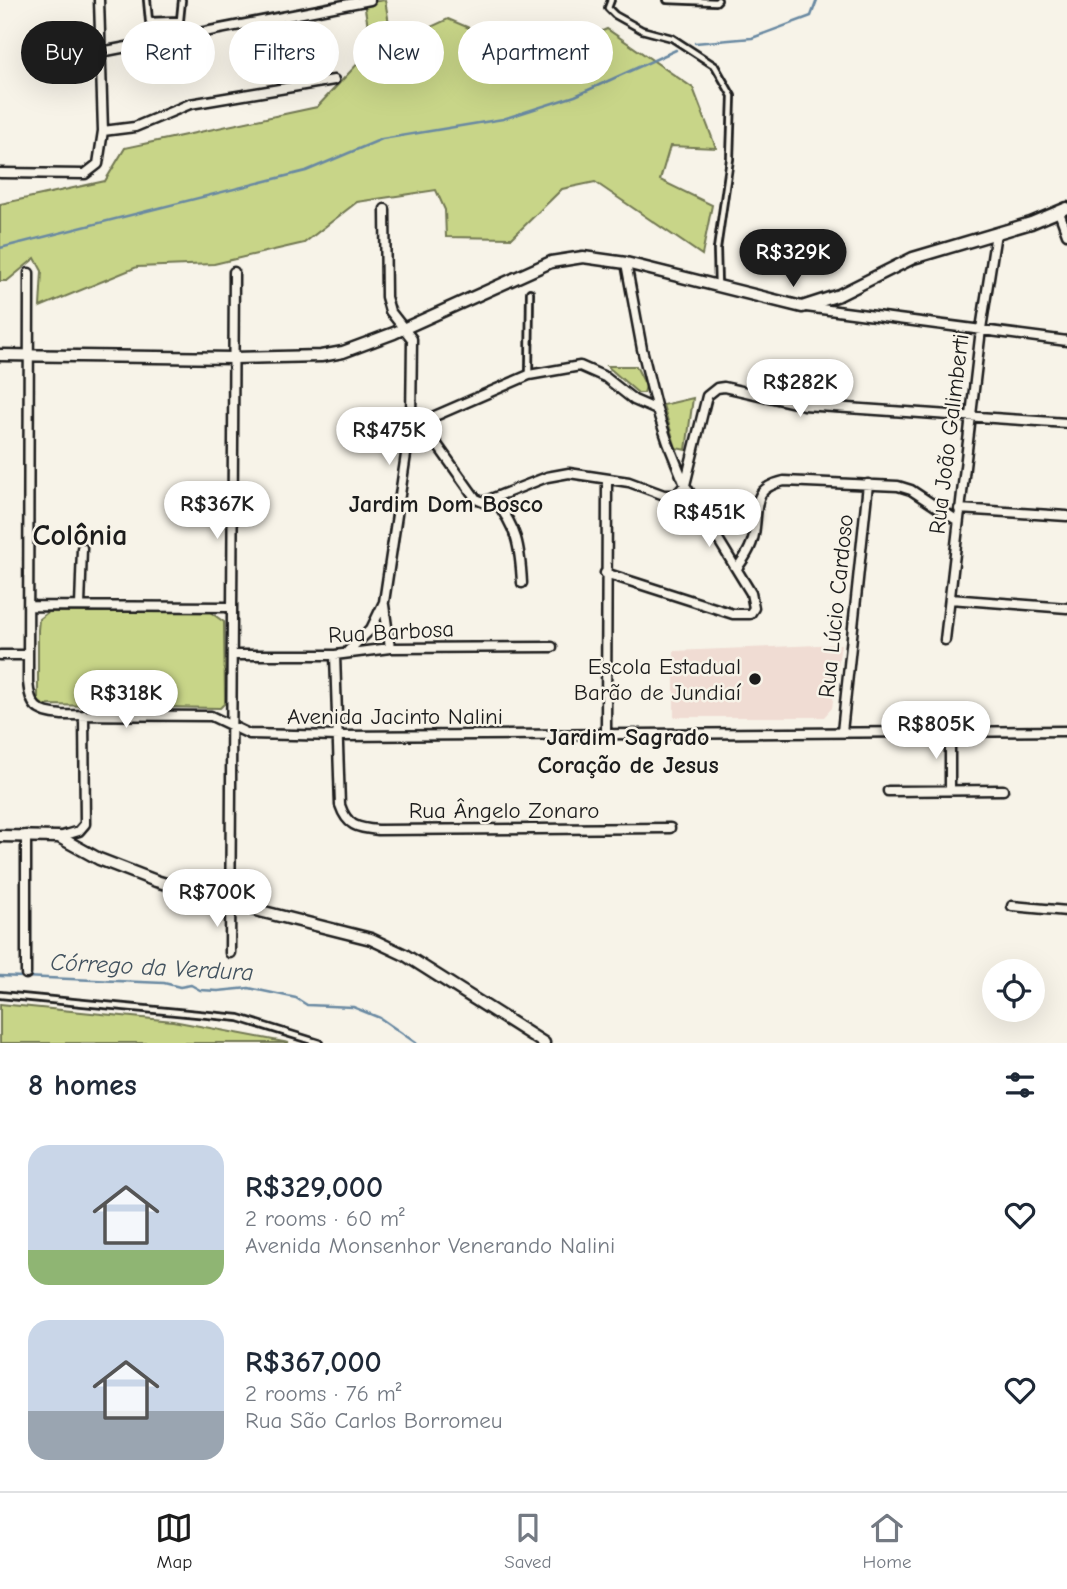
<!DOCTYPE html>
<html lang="en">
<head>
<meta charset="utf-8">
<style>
  :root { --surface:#fff; --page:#f2f2f3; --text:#1f2937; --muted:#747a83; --line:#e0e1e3; --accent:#1c1c1c }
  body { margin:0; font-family:"Comic Neue",sans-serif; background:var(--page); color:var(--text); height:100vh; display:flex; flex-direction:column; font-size:26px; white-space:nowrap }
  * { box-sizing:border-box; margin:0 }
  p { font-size:23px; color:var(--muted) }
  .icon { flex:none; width:38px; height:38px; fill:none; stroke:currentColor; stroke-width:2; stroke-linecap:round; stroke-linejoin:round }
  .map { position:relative; height:1043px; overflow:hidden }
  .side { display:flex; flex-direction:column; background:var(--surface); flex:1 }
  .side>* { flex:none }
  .top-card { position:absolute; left:21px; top:21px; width:700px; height:63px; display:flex; gap:14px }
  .tools { position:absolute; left:982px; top:959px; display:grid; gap:14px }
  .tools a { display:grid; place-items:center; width:63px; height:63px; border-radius:50%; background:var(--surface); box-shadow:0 7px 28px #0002; font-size:35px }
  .price { position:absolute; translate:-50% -60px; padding:0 16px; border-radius:24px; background:#fff; color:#222; font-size:23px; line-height:46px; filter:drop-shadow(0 2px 4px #0008) }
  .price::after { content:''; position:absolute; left:50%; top:42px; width:21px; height:16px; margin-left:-10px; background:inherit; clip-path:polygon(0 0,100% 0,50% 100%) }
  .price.selected { background:var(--accent); color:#fff }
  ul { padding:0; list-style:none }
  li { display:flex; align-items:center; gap:21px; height:175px; padding:0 28px }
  li span { display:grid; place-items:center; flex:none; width:196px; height:140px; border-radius:21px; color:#555 }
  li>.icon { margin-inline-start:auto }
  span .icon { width:84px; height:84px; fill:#fffc; stroke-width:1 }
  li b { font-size:30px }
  h2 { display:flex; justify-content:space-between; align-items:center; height:84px; padding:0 28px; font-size:30px }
  .tag { padding:0 24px; border-radius:32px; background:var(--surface); box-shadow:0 7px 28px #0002; font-size:24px; line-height:63px }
  .tag.selected { background:var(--accent); color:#fff }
  .dock { display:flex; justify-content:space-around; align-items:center; height:98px; border-top:2px solid var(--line); background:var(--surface); font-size:19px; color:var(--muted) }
  .dock a { display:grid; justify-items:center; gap:4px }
  .dock .selected { color:var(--accent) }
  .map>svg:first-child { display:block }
  .built { fill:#f0dcd3 }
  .green { fill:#c8d588; stroke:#727852; stroke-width:2 }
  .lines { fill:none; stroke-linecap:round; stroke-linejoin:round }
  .stream { stroke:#6989a2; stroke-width:2.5 }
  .service-casing { stroke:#1c1c1c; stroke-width:10 }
  .minor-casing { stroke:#1c1c1c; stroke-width:13 }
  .tertiary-casing { stroke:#1c1c1c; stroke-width:15 }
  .service { stroke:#f7f3e8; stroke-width:4.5 }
  .minor { stroke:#f7f3e8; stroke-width:8 }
  .tertiary { stroke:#f7f3e8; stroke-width:10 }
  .poi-dot { fill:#1c1c1c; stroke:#f7f3e8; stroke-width:2.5 }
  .labels { text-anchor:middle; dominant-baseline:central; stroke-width:5; stroke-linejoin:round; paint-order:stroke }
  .street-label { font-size:23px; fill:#1c1c1c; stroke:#f7f3e8 }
  .poi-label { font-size:23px; fill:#1c1c1c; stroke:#f7f3e8; text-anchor:end }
  .neighbourhood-label { font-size:24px; font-weight:bold; fill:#1c1c1c; stroke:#f7f3e8 }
  .water-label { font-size:24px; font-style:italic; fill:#42525f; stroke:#f7f3e8 }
  .district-label { font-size:30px; font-weight:bold; fill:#1c1c1c; stroke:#f7f3e8 }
</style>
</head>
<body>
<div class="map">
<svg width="1067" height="1043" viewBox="0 0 1067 1043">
  <rect width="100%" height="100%" fill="#f7f3e8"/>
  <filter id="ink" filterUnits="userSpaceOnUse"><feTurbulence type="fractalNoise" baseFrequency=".0143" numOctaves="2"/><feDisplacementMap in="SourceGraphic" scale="14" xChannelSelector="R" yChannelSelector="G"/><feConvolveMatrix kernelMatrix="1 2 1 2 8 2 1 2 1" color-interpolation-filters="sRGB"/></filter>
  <g filter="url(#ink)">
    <path class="built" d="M841 644 832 708 824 717H674V651Z"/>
    <path class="green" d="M385 0 392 41 371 44 364 3Z
      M448 19 512 46 552 53 607 29 693 88 716 148 670 146 660 180 712 205 702 255 595 182 562 189 512 238 446 237 445 210 436 190 357 202 304 243 214 264 137 267 40 307 42 271 35 258 7 281H0V204L105 181 125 148 317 107 362 59Z
      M607 366H636L646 386 644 393H638Z
      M693 398 686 450 676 448 663 405Z
      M48 612H210L224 622 225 703 220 708 43 705 38 701V630L39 619Z
      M0 1004 173 1021 289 1043H0Z"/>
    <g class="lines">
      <path class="stream" d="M695 43 752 38 811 16 817 0
        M0 248 306 171 382 139 503 119 575 96 676 50
        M0 976 164 983 180 987 191 985 200 990 218 991 249 988 296 998 307 1005 353 1007 380 1018 416 1043"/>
      <defs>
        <path id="service" d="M147 0 149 21 180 20 182 0
          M611 0 608 8 615 15 642 30 672 38 715 66 732 96 730 159 717 249 718 285
          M667 0 716 2 718 0
          M529 374 530 292
          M0 995 239 1018 319 1043"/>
        <path id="minor" d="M101 52 370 0
          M103 131 135 127 190 104 334 80
          M0 173 85 174 98 164 103 131 99 0
          M1059 212 1067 234
          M29 273 28 682C30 707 37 713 62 715L211 716 249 734 339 736 1067 731
          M806 307 1067 341
          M411 421 421 422 476 499 483 502 547 477 569 473 629 482 664 495H676L685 485 707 396 717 388 724 387 804 405 1067 423
          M421 422 529 375 580 366 605 377 634 400 657 410
          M494 499C517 528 520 546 522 583
          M959 509 1067 516
          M737 568C747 555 754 543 755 527 758 501 754 488 784 481L898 486 911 490 958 521
          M605 573 733 614H750L754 608 751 593 685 485 668 443 657 410 642 349 626 263
          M950 599 1067 608
          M384 605 390 648
          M28 606 231 607
          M80 606 82 548
          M945 640 981 329 996 233
          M348 651 371 629 384 602 411 421 412 339 390 311 386 297 385 209
          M0 655H27
          M232 655H335L390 648 552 647
          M335 655 340 805C347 826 357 828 378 830L670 828
          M950 731V790
          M842 732 868 484
          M606 734 607 479
          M888 791 1003 790
          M26 835V974
          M59 837 79 831 85 824 84 715
          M1012 906 1067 911
          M230 953 234 272"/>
        <path id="tertiary" d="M0 355 234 358 321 356 343 352 394 333 551 262 583 257 626 263 802 307 839 295 913 258 1031 223 1067 208
          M0 836 59 837 99 859 156 881 232 904 371 939 405 955 544 1043"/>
      </defs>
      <use href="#service" class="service-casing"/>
      <use href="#minor" class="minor-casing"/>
      <use href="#tertiary" class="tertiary-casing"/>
      <use href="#service" class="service"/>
      <use href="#minor" class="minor"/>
      <use href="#tertiary" class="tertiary"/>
    </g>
  </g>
  <circle class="poi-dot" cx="755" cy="679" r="7"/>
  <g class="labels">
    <g class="street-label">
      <text transform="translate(949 434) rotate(-83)">Rua João Galimberti</text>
      <text transform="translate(836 606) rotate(-84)">Rua Lúcio Cardoso</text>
      <text transform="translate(391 632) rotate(-3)">Rua Barbosa</text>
      <text x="395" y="716">Avenida Jacinto Nalini</text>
      <text x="504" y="810">Rua Ângelo Zonaro</text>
    </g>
    <g class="poi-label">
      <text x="741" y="666">Escola Estadual<tspan x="741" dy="26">Barão de Jundiaí</tspan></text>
    </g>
    <g class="neighbourhood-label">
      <text x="446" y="504">Jardim Dom Bosco</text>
      <text x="628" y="737">Jardim Sagrado<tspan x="628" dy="28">Coração de Jesus</tspan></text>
    </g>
    <g class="water-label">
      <text transform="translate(152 967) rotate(3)">Córrego da Verdura</text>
    </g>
    <g class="district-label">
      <text x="80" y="535">Colônia</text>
    </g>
  </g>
</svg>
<div class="tools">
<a><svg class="icon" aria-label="locate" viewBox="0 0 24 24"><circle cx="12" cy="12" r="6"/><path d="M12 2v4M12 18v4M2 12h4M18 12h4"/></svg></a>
</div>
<b class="price selected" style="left:793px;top:289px">R$329K</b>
<b class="price" style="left:800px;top:419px">R$282K</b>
<b class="price" style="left:389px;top:467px">R$475K</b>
<b class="price" style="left:217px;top:541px">R$367K</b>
<b class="price" style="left:709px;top:549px">R$451K</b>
<b class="price" style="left:126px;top:730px">R$318K</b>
<b class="price" style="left:936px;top:761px">R$805K</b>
<b class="price" style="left:217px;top:929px">R$700K</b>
<div class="top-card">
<a class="tag selected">Buy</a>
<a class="tag">Rent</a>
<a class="tag">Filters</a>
<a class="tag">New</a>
<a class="tag">Apartment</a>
</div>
</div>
<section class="side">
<h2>8 homes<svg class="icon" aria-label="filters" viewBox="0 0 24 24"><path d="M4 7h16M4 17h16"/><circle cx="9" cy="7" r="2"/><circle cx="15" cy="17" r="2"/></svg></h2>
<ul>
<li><span style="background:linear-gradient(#c9d6e8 75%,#8fb573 0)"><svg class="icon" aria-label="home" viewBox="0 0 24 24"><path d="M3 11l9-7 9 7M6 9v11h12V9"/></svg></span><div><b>R$329,000</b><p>2 rooms · 60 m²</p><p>Avenida Monsenhor Venerando Nalini</p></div><svg class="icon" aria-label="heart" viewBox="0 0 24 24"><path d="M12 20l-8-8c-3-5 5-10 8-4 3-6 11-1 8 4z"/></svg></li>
<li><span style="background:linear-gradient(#c9d6e8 65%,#9aa5b1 0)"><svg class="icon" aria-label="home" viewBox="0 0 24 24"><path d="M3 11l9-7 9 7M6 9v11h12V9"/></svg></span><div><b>R$367,000</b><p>2 rooms · 76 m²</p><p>Rua São Carlos Borromeu</p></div><svg class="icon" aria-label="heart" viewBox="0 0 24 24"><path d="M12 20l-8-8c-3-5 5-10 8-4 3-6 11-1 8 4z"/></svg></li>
</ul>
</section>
<nav class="dock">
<a class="selected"><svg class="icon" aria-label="map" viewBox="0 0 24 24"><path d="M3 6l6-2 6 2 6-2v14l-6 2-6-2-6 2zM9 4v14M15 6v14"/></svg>Map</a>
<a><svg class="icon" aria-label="saved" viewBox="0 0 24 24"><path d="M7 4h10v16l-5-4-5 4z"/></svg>Saved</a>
<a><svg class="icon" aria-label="home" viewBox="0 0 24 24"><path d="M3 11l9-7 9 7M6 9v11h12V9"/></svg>Home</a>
</nav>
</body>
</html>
